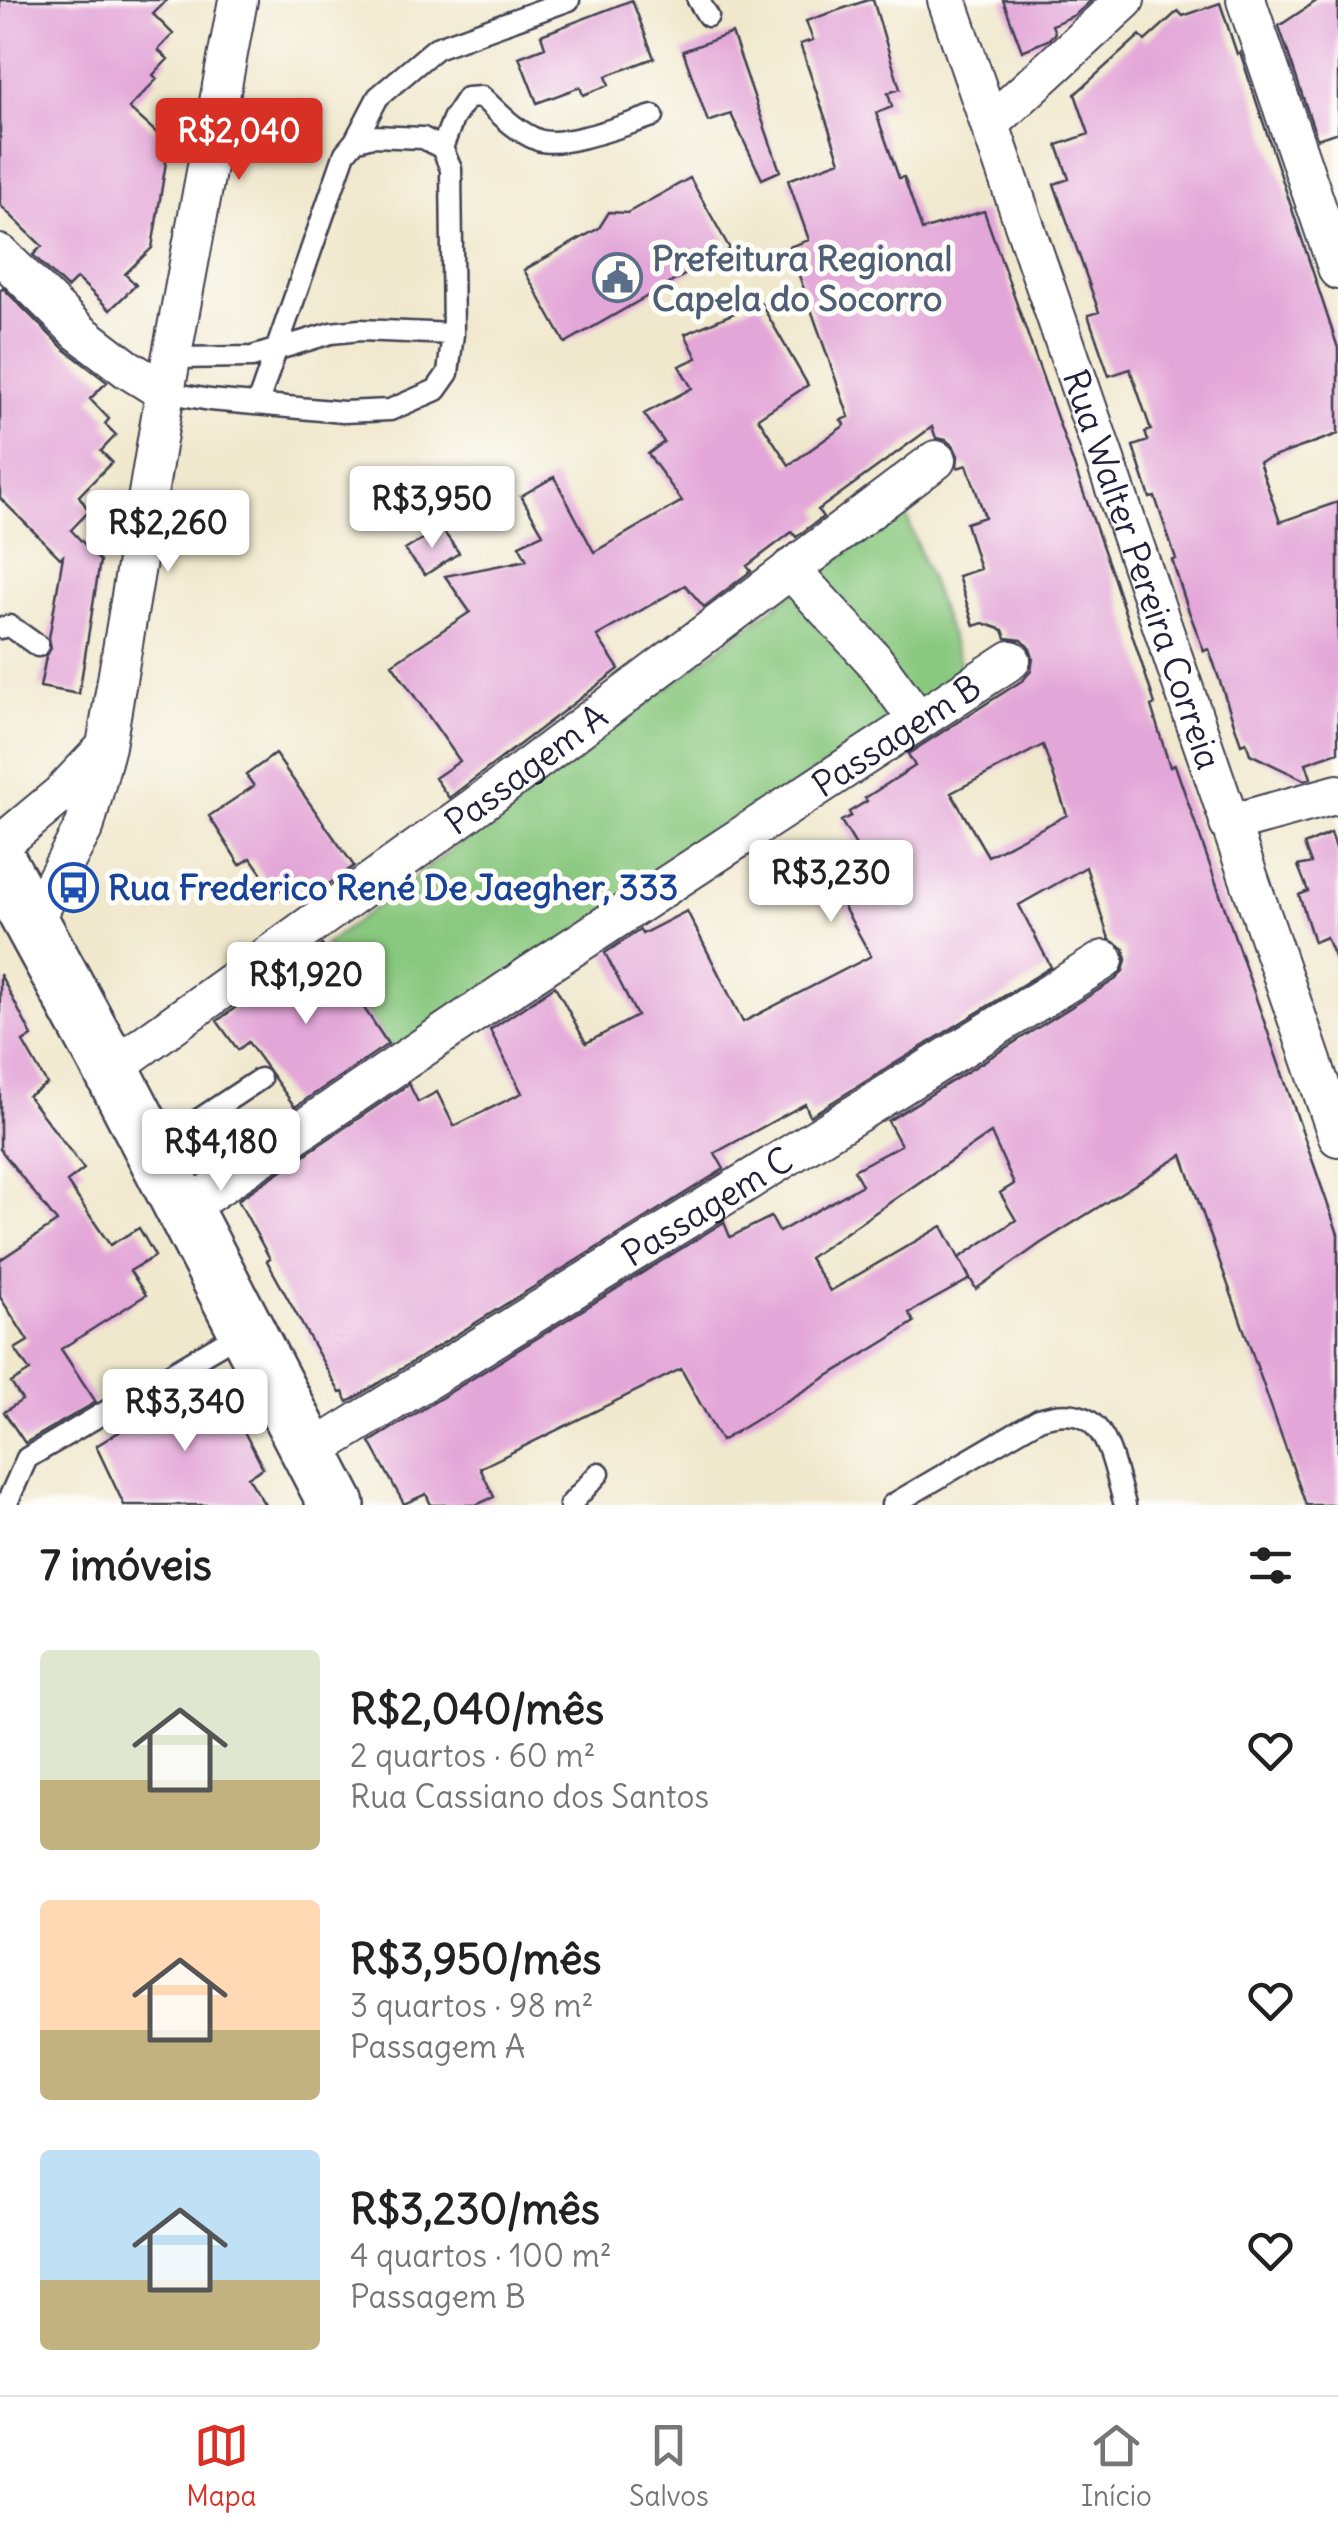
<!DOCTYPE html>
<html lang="pt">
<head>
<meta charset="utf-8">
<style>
  :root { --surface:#fff; --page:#f6f6f6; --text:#222; --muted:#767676; --line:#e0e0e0; --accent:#d93025 }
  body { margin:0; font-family:Delius,sans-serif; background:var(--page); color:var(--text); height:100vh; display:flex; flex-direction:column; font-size:38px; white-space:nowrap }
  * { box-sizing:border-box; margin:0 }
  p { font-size:32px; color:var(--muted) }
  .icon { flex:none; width:55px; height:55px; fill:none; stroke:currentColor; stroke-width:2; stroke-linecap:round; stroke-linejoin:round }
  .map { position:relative; height:1505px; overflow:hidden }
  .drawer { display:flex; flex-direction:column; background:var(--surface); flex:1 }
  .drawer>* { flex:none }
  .price { position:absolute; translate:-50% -85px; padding:0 22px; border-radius:10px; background:#fff; color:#222; font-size:32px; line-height:65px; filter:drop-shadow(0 2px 5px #0008) }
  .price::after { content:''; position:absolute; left:50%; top:60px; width:30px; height:22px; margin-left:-15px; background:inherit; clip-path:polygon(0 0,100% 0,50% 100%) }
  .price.current { background:var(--accent); color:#fff }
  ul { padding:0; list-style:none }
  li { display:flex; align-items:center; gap:30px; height:250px; padding:0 40px }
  li span { display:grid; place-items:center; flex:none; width:280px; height:200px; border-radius:10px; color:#555 }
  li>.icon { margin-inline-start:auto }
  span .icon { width:120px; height:120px; fill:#fffc; stroke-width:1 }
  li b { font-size:42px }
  h2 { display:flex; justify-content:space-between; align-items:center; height:120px; padding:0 40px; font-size:42px }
  .dock { display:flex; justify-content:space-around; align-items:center; height:140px; border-top:2px solid var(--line); background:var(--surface); font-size:28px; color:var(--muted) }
  .dock a { display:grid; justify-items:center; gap:5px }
  .dock .current { color:var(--accent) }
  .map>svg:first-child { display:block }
  .green { fill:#89c87f; stroke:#56755d; stroke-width:2.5 }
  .building { fill:#e3a6d8; fill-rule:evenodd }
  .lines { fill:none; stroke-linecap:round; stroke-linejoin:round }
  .lane-casing { stroke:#414051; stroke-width:25 }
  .street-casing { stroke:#414051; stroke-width:42 }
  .secondary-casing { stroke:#414051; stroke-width:60 }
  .lane { stroke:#fff; stroke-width:20 }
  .street { stroke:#fff; stroke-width:38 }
  .secondary { stroke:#fff; stroke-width:55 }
  .labels { text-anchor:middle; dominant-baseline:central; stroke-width:10; stroke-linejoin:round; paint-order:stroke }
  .service-label { font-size:35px; font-weight:bold; fill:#4e5e75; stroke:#fdfcf7; text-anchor:start }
  .street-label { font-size:35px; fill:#22223b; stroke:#fdfcf7 }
  .transit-label { font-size:35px; font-weight:bold; fill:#164399; stroke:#fdfcf7; text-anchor:start }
</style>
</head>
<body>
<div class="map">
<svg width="1338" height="1505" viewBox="0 0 1338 1505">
  <rect width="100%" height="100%" fill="#fdfcf7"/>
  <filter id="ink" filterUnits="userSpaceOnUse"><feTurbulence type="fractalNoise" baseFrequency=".01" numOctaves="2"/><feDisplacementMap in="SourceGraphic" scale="20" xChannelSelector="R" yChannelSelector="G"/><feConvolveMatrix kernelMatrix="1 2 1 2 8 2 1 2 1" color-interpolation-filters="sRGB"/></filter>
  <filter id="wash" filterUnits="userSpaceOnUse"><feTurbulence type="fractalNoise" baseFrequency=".0048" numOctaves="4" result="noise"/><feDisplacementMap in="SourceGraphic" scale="40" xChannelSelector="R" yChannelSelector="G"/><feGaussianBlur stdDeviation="2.25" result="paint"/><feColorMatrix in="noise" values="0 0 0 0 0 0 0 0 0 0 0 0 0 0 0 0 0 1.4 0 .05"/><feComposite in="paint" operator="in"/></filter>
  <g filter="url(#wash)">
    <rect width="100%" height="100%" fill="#f0e8cd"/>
    <path class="green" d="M904 509 964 673 395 1057 325 945Z"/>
    <g id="blocks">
      <path class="building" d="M0 0H167L153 14 173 34 158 50 168 59 153 75 157 79 129 108 169 144 152 248 125 274 136 285 110 310 77 278 67 288 33 255 42 246 0 205Z
        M632 0 654 58 606 76 609 85 583 95 580 87 537 103 519 57 545 47 541 35Z
        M868 0H873L900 89 888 93 892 107 876 113 899 178 904 177 922 230 984 211 1114 579 1155 704 1151 706 1170 767 1175 765 1338 1234V1505H1306L1182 1155 1041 1243 976 1289 959 1258 970 1279 909 1313 914 1322 887 1340 721 1441 681 1369 480 1468 494 1497 476 1505H431L426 1494 404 1504 370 1442 724 1222 730 1237 771 1217 779 1232 862 1185 854 1170 901 1145 888 1121 1116 979 1123 971 1126 960 1124 949 1109 939 1086 867 1019 905 1051 967 810 1116 805 1104 715 1153 724 1169 348 1402 343 1392 340 1393 267 1261 270 1259 238 1200 409 1084 418 1102 437 1092 454 1126 522 1093 490 1030 555 986 586 1043 637 1016 605 953 640 930 642 934 687 911 743 1022 871 956 826 875 862 855 841 821 851 816 849 812 867 801 865 798 915 766 908 754 1023 680 1031 671 1033 658 1030 649 1022 640 1006 638 1003 630 983 623 974 626 958 576 980 569 966 523 985 517 967 465 957 468 958 456 954 447 946 440 936 438 932 427 818 510 823 517 796 537 792 532 747 566 751 571 704 607 685 585 597 636 619 669 449 798 435 778 460 761 392 664 470 612 445 576 527 560 519 545 543 534 521 496 554 477 594 552 682 501 648 454 664 442 644 414 692 388 679 366 697 358 685 334 760 302 808 385 758 418 789 465 845 425 841 420 849 417 789 247 809 240 788 180 840 161 800 44 813 40 806 21ZM1043 745 1067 815 988 856 951 793ZM991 1133 1014 1184 1000 1193 1016 1220 959 1258 942 1226 830 1291 809 1258Z
        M1003 0H1092L1075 15 1052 25 1055 33 1048 40 1022 51Z
        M1318 0H1338V132L1317 139 1279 26Z
        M1220 3 1237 54 1240 52 1338 348V434L1259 462 1280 522 1338 502V752L1306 763 1311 778 1304 780 1250 754 1246 742 1241 744 1209 649 1204 651 1188 609 1172 560 1176 559 1155 497 1150 498 1133 446 1148 441 1145 432 1151 430 1130 369 1109 376 1088 315 1099 312 1054 184 1069 179 1057 145 1089 134 1075 94 1140 35 1145 41 1178 11 1183 16Z
        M732 33 780 171 762 179 731 114 708 122 683 51Z
        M690 178 730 249 565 343 524 270 599 228 609 212 627 213Z
        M3 288 63 348 107 382 90 399 109 419 105 424 116 435 101 451 112 462 79 496 89 511 71 530 100 561 79 694 40 687 46 657 51 648 49 638 63 556 60 558 0 498V291Z
        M441 528 459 553 425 575 405 550Z
        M275 754 354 866 304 902 291 883 275 893 251 858 240 865 209 816 254 786 246 775Z
        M1331 833 1338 854 1336 962 1326 937 1314 942 1299 895 1308 891 1298 866 1311 863 1304 845Z
        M322 945 388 1044 295 1107 248 1042 238 1050 217 1021Z
        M0 974 32 1036 23 1042 47 1084 28 1096 84 1169 67 1182 110 1245 139 1228 155 1256 130 1271 146 1295 61 1349 96 1402 25 1443 4 1412 22 1400 11 1383 30 1371 15 1349 28 1341 0 1297V1260L57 1222 0 1149Z
        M214 1374 263 1468 248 1477 265 1505H124L96 1446Z"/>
    </g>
  </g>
  <g filter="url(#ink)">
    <use href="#blocks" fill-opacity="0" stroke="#414051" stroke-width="2.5"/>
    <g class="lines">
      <defs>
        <path id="lane" d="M698 0 708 16
          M355 141 378 97 436 48 569 0
          M442 148 453 119 467 98 482 97C499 113 515 131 538 140 563 149 627 124 653 116
          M172 358 252 357 331 333 360 330 453 334
          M165 392 210 400 343 412 390 410 436 390 448 373 453 334 451 169 442 148 423 138 372 136 355 141 345 153 258 402
          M0 628 10 626 38 646
          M154 1149 260 1079
          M6 1505 27 1458 243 1331
          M570 1505 599 1473
          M892 1505 1039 1419C1107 1397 1110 1455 1125 1505"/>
        <g id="street">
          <path id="s1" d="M947 0 1338 1137"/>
          <path d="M1246 0 1338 270"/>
          <path d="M991 123 1125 0"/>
          <path d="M0 254 79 332 126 368 165 392"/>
          <path d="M790 569 873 659 918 720"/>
          <path d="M1229 824 1338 794"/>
          <path d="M0 845 61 794 101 752"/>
          <path d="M32 925 85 825 106 746 165 392 238 0"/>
          <path id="s2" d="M111 1069 475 807 936 460"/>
          <path id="s3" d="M182 1211 533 973 1011 660"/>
          <path id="s4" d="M309 1453 1104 960"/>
        </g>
        <path id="secondary" d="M0 865 111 1069 337 1505"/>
      </defs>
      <use href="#lane" class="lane-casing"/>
      <use href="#street" class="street-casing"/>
      <use href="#secondary" class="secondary-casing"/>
      <use href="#lane" class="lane"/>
      <use href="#street" class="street"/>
      <use href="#secondary" class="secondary"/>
    </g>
  </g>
  <defs>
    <symbol id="civic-ring" viewBox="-11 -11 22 22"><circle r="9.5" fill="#fdfcf7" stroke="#5c6f8a" stroke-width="1.5"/><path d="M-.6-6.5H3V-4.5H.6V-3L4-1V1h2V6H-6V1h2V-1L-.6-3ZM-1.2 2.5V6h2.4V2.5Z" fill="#5c6f8a"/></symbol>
    <symbol id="bus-ring" viewBox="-11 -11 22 22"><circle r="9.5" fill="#fdfcf7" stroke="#1a4fb4" stroke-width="1.5"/><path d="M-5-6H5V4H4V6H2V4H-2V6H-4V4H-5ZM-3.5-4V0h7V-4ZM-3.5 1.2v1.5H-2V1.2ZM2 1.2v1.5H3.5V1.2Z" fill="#1a4fb4"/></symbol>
  </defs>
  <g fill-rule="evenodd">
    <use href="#civic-ring" x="590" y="250" width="55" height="55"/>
    <use href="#bus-ring" x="46" y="860" width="55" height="55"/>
  </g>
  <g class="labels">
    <g class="service-label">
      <text x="652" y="258">Prefeitura Regional<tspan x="652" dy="40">Capela do Socorro</tspan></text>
    </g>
    <g class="street-label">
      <text stroke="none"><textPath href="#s1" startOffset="602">Rua Walter Pereira Correia</textPath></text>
      <text stroke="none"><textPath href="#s3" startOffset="858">Passagem B</textPath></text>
      <text stroke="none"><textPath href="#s2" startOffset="512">Passagem A</textPath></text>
      <text stroke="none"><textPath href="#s4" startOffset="468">Passagem C</textPath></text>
    </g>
    <g class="transit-label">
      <text x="108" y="887">Rua Frederico René De Jaegher, 333</text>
    </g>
  </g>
</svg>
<b class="price current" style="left:239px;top:183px">R$2,040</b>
<b class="price" style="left:432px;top:551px">R$3,950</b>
<b class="price" style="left:168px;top:575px">R$2,260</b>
<b class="price" style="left:831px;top:925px">R$3,230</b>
<b class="price" style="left:306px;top:1027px">R$1,920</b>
<b class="price" style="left:221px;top:1194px">R$4,180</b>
<b class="price" style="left:185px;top:1454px">R$3,340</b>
</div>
<section class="drawer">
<h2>7 imóveis<svg class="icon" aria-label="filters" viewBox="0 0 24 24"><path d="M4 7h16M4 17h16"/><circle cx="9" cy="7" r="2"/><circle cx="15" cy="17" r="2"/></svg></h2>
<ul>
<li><span style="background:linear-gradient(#dfe7d0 65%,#c2b280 0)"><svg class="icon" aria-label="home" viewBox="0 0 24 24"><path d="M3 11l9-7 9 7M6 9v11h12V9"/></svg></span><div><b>R$2,040/mês</b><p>2 quartos · 60 m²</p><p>Rua Cassiano dos Santos</p></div><svg class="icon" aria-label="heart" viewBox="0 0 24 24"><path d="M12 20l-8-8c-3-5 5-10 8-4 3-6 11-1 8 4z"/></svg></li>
<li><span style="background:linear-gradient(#ffd9b3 65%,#c2b280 0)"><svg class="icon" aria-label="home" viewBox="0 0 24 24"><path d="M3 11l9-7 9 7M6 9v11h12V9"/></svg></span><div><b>R$3,950/mês</b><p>3 quartos · 98 m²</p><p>Passagem A</p></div><svg class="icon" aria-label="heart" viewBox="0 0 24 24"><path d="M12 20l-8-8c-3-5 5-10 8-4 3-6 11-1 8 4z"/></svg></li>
<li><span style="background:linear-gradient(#bfe0f5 65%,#c2b280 0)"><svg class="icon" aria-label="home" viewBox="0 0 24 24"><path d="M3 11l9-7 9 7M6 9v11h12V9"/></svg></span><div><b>R$3,230/mês</b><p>4 quartos · 100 m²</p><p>Passagem B</p></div><svg class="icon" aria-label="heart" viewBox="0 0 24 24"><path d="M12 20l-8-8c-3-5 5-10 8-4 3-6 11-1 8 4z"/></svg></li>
</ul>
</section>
<nav class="dock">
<a class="current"><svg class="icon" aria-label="map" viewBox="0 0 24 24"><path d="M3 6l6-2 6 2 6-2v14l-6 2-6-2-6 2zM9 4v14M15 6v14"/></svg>Mapa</a>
<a><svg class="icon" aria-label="saved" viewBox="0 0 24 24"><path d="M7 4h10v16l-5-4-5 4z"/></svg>Salvos</a>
<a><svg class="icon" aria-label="home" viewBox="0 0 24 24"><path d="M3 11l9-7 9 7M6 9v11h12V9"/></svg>Início</a>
</nav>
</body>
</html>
